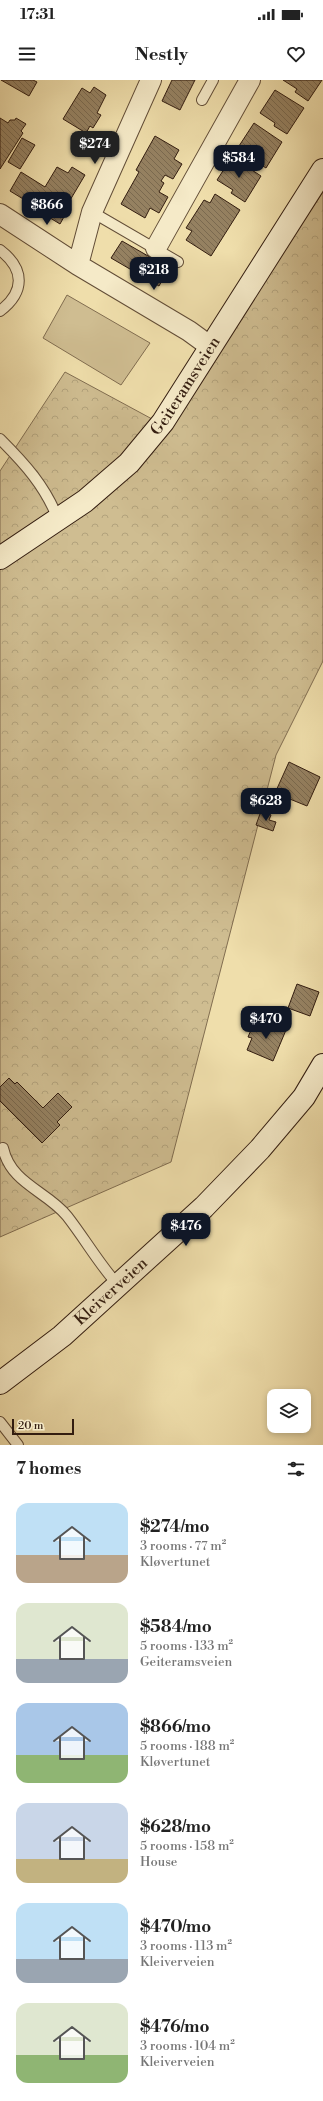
<!DOCTYPE html>
<html lang="en">
<head>
<meta charset="utf-8">
<style>
  :root { --surface:#fff; --page:#f2f2f2; --text:#222; --muted:#767676; --accent:#111827 }
  body { margin:0; font-family:"Libre Bodoni",serif; background:var(--page); color:var(--text); height:100vh; display:flex; flex-direction:column; font-size:15px; white-space:nowrap }
  * { box-sizing:border-box; margin:0 }
  p { font-size:13px; color:var(--muted) }
  .icon { flex:none; width:22px; height:22px; fill:none; stroke:currentColor; stroke-width:2; stroke-linecap:round; stroke-linejoin:round }
  .map { position:relative; height:1365px; overflow:hidden }
  .side { display:flex; flex-direction:column; background:var(--surface); flex:1 }
  .side>* { flex:none }
  .fabs { position:absolute; left:267px; top:1309px; display:grid; gap:8px }
  .fabs a { display:grid; place-items:center; width:44px; height:44px; border-radius:8px; background:var(--surface); box-shadow:0 2px 6px #0003; font-size:20px }
  .scale { position:absolute; left:12px; bottom:10px; width:62px; box-sizing:border-box; padding-left:4px; border:2px solid #331d10; border-top:0; font-size:11px; line-height:14px; white-space:nowrap; color:#331d10; -webkit-text-stroke:3px #f5eac8; paint-order:stroke }
  .price { position:absolute; translate:-50% -34px; padding:0 9px; border-radius:8px; background:var(--accent); color:#fff; font-size:13px; line-height:26px; filter:drop-shadow(0 1px 2px #0008) }
  .price::after { content:''; position:absolute; left:50%; top:24px; width:12px; height:9px; margin-left:-6px; background:inherit; clip-path:polygon(0 0,100% 0,50% 100%) }
  .price.active { background:#222; color:#fff }
  ul { padding:0; list-style:none }
  li { display:flex; align-items:center; gap:12px; height:100px; padding:0 16px }
  li span { display:grid; place-items:center; flex:none; width:112px; height:80px; border-radius:12px; color:#555 }
  li>.icon { margin-inline-start:auto }
  span .icon { width:48px; height:48px; fill:#fffc; stroke-width:1 }
  li b { font-size:17px }
  h2 { display:flex; justify-content:space-between; align-items:center; height:48px; padding:0 16px; font-size:17px }
  .status { display:flex; justify-content:space-between; align-items:center; height:28px; padding:0 20px; background:var(--surface); direction:ltr }
  .status svg { height:11px; fill:currentColor }
  header { display:flex; justify-content:space-between; align-items:center; height:52px; padding:0 16px; background:var(--surface); font-size:18px; font-weight:800 }
  .map>svg:first-child { display:block }
  .forest { fill:url(#forest-crowns); stroke:#816d50 }
  .pitch { fill:#cfbd91; stroke:#816d50 }
  .building { fill:url(#building-back-hatch); stroke:#331d10 }
  .lines { fill:none; stroke-linecap:round; stroke-linejoin:round }
  .lane-casing { stroke:#624d37; stroke-width:12 }
  .street-casing { stroke:#624d37; stroke-width:22 }
  .secondary-casing { stroke:#331d10; stroke-width:24 }
  .lane { stroke:#f5eac8; stroke-width:10 }
  .street { stroke:#f5eac8; stroke-width:20 }
  .secondary { stroke:#f5eac8; stroke-width:22 }
  .labels { text-anchor:middle; dominant-baseline:central; stroke-width:4; stroke-linejoin:round; paint-order:stroke }
  .street-label { font-size:16px; fill:#331d10; stroke:#f5eac8 }
</style>
</head>
<body>
<div class="status"><b>17:31</b><svg viewBox="0 0 49 12"><path d="M0 12V9h3v3zM5 12V6h3v6zM10 12V3h3v9zM15 12V0h3v12zM26 1h20v11H26zM47 4h2v5h-2z"/></svg></div>
<header><svg class="icon" aria-label="menu" viewBox="0 0 24 24"><path d="M4 6h16M4 12h16M4 18h16"/></svg>Nestly<svg class="icon" aria-label="heart" viewBox="0 0 24 24"><path d="M12 20l-8-8c-3-5 5-10 8-4 3-6 11-1 8 4z"/></svg></header>
<div class="map">
<svg width="323" height="1365" viewBox="0 0 323 1365">
  <defs>
    <pattern id="forest-crowns" width="20" height="18" patternUnits="userSpaceOnUse"><rect width="20" height="18" fill="#cfbd91"/><path d="M2 6a3 3 0 1 1 6 0M12 15a3 3 0 1 1 6 0" fill="none" stroke="#b2a27c"/></pattern>
    <pattern id="building-back-hatch" width="6" height="6" patternUnits="userSpaceOnUse"><rect width="6" height="6" fill="#958161"/><path d="M-1 5l2 2M0 0l6 6M5-1l2 2" fill="none" stroke="#7a694f"/></pattern>
  </defs>
  <rect width="100%" height="100%" fill="#efdeab"/>
  <filter id="stains"><feTurbulence type="fractalNoise" baseFrequency=".005" numOctaves="4"/><feColorMatrix values="0 0 0 0 .2 0 0 0 0 .09 0 0 0 0 .02 0 0 0 .5 -.17"/></filter>
  <radialGradient id="worn" r=".72"><stop offset=".6" stop-color="#630" stop-opacity="0"/><stop offset="1" stop-color="#630" stop-opacity=".3"/></radialGradient>
  <path class="forest" d="M323 112V581L276 675 171 1082 0 1157V391L65 292 165 346Z"/>
  <path class="pitch" d="M67 215 150 263 121 305 43 258Z"/>
  <path class="building" d="M1 0H33L37 2 29 16Z
    M172 0H195L180 30 162 21Z
    M283 0H322L308 21 295 12 297 9Z
    M94 7 106 15 97 33 101 35 93 48 90 46 86 53 63 39 82 8 90 13Z
    M275 10 304 28 287 54 274 46 275 43 260 33Z
    M0 38 8 43 10 40H15L16 38 26 44 21 51 23 53 0 89Z
    M254 43 282 62 266 88 252 79 254 76 239 66Z
    M155 56 179 70 174 79 182 84 173 99 165 95 161 101 164 103 159 112 168 117 159 133 150 128 145 138 121 124 139 92 136 90Z
    M22 58 35 65 20 89 8 82Z
    M232 77 261 96 245 122 231 113 233 110 217 100Z
    M57 87 68 93 72 87 85 95 66 127 63 134 65 135 60 144 42 133 40 136 31 131 33 125 10 111 21 92 45 107Z
    M215 114 240 130 211 176 186 160 192 151 186 148 204 120 210 123Z
    M122 161 169 188 159 206 111 178Z
    M289 682 320 697 307 726 275 713Z
    M261 731 271 735 269 740 276 742 273 751 256 745Z
    M297 904 319 912 310 936 288 928Z
    M260 940 286 950 273 981 247 970 252 958 248 957 251 950 255 951Z
    M9 998 15 1004 17 1002 43 1028 58 1013 72 1027 57 1042 60 1045 42 1063 0 1021V1007Z"/>
  <g class="lines">
    <defs>
      <path id="lane" d="M202 20 213 0
        M92 132 178 182
        M0 170C25 189 25 212 0 231
        M0 359C25 384 45 406 58 439
        M3 1068C11 1104 47 1111 67 1136 85 1159 99 1184 118 1205
        M0 1342 18 1365"/>
      <path id="street" d="M0 134 78 185 189 251 211 267
        M156 168 250 0
        M78 185 92 132 151 0"/>
      <g id="secondary">
        <path id="s1" d="M0 478 85 421 129 383 163 342 323 90"/>
        <path id="s2" d="M0 1303 62 1256 204 1127 260 1069 304 1017 323 985"/>
      </g>
    </defs>
    <use href="#lane" class="lane-casing"/>
    <use href="#street" class="street-casing"/>
    <use href="#secondary" class="secondary-casing"/>
    <use href="#lane" class="lane"/>
    <use href="#street" class="street"/>
    <use href="#secondary" class="secondary"/>
  </g>
  <g class="labels">
    <g class="street-label">
      <text stroke="none"><textPath href="#s1" startOffset="256">Geiteramsveien</textPath></text>
      <text stroke="none"><textPath href="#s2" startOffset="144">Kleiverveien</textPath></text>
    </g>
  </g>
  <rect width="100%" height="100%" filter="url(#stains)"/>
  <rect width="100%" height="100%" fill="url(#worn)"/>
</svg>
<div class="fabs">
<a><svg class="icon" aria-label="layers" viewBox="0 0 24 24"><path d="M12 4l9 5-9 5-9-5zM3 14l9 5 9-5"/></svg></a>
</div>
<div class="scale">20 m</div>
<b class="price active" style="left:95px;top:85px">$274</b>
<b class="price" style="left:239px;top:99px">$584</b>
<b class="price" style="left:47px;top:146px">$866</b>
<b class="price" style="left:154px;top:211px">$218</b>
<b class="price" style="left:266px;top:742px">$628</b>
<b class="price" style="left:266px;top:960px">$470</b>
<b class="price" style="left:186px;top:1167px">$476</b>
</div>
<section class="side">
<h2>7 homes<svg class="icon" aria-label="filters" viewBox="0 0 24 24"><path d="M4 7h16M4 17h16"/><circle cx="9" cy="7" r="2"/><circle cx="15" cy="17" r="2"/></svg></h2>
<ul>
<li><span style="background:linear-gradient(#bfe0f5 65%,#b9a48a 0)"><svg class="icon" aria-label="home" viewBox="0 0 24 24"><path d="M3 11l9-7 9 7M6 9v11h12V9"/></svg></span><div><b>$274/mo</b><p>3 rooms · 77 m²</p><p>Kløvertunet</p></div></li>
<li><span style="background:linear-gradient(#dfe7d0 70%,#9aa5b1 0)"><svg class="icon" aria-label="home" viewBox="0 0 24 24"><path d="M3 11l9-7 9 7M6 9v11h12V9"/></svg></span><div><b>$584/mo</b><p>5 rooms · 133 m²</p><p>Geiteramsveien</p></div></li>
<li><span style="background:linear-gradient(#a9c7e8 65%,#8fb573 0)"><svg class="icon" aria-label="home" viewBox="0 0 24 24"><path d="M3 11l9-7 9 7M6 9v11h12V9"/></svg></span><div><b>$866/mo</b><p>5 rooms · 188 m²</p><p>Kløvertunet</p></div></li>
<li><span style="background:linear-gradient(#c9d6e8 70%,#c2b280 0)"><svg class="icon" aria-label="home" viewBox="0 0 24 24"><path d="M3 11l9-7 9 7M6 9v11h12V9"/></svg></span><div><b>$628/mo</b><p>5 rooms · 158 m²</p><p>House</p></div></li>
<li><span style="background:linear-gradient(#bfe0f5 70%,#9aa5b1 0)"><svg class="icon" aria-label="home" viewBox="0 0 24 24"><path d="M3 11l9-7 9 7M6 9v11h12V9"/></svg></span><div><b>$470/mo</b><p>3 rooms · 113 m²</p><p>Kleiverveien</p></div></li>
<li><span style="background:linear-gradient(#dfe7d0 65%,#8fb573 0)"><svg class="icon" aria-label="home" viewBox="0 0 24 24"><path d="M3 11l9-7 9 7M6 9v11h12V9"/></svg></span><div><b>$476/mo</b><p>3 rooms · 104 m²</p><p>Kleiverveien</p></div></li>
</ul>
</section>
</body>
</html>
